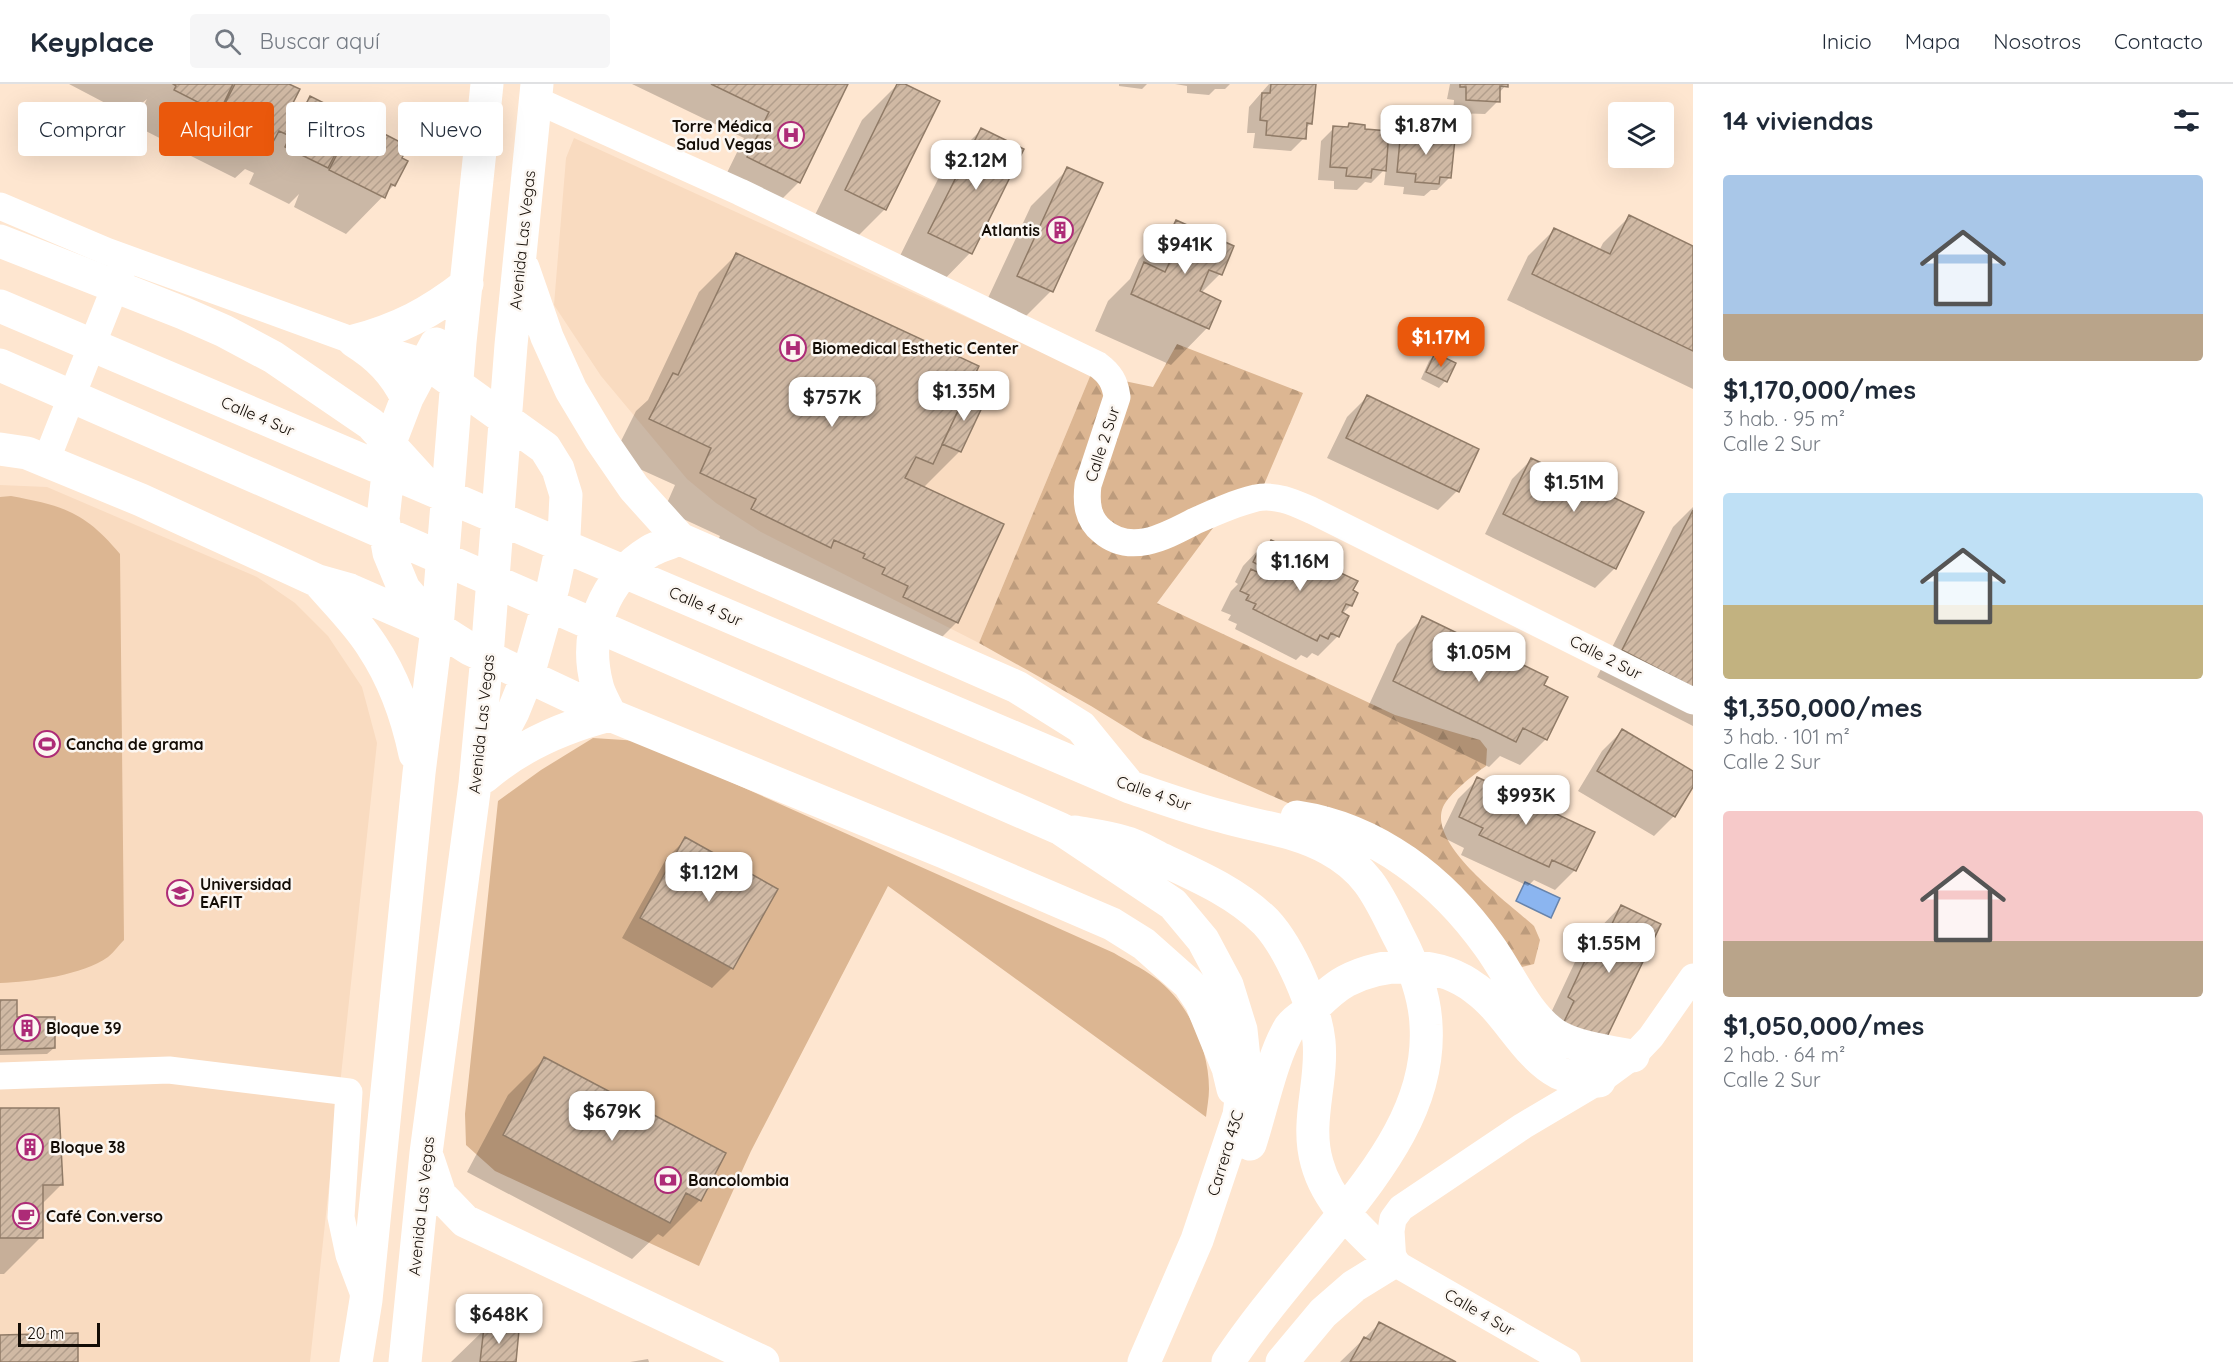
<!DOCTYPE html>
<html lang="es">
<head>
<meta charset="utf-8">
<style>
  :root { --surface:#fff; --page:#f6f6f7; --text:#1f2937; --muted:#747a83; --line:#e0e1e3; --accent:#ea580c }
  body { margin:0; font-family:Quicksand,sans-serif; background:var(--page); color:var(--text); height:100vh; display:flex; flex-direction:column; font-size:22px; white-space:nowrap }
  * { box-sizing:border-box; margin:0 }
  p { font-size:20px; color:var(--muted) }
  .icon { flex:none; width:33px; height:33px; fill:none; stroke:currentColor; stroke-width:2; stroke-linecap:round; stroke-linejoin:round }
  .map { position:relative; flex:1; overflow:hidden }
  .drawer { display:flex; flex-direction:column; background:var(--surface); width:540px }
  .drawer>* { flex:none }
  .hud { position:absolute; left:18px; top:18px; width:570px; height:54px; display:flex; gap:12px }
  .fabs { position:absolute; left:1608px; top:18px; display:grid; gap:12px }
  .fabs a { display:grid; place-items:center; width:66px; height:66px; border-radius:6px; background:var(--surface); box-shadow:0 6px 24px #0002; font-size:30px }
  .scale { position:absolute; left:18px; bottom:15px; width:82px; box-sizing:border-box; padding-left:6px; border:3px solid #140d06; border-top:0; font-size:16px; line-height:21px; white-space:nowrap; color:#140d06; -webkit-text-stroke:4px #fcf7f2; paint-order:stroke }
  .price { position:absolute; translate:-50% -51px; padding:0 14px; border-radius:12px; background:#fff; color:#222; font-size:20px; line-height:39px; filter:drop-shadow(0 2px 3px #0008) }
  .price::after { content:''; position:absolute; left:50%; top:36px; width:18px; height:14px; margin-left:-9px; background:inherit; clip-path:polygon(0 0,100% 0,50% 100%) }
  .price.selected { background:var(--accent); color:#fff }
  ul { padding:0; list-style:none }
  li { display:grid; align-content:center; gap:12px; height:318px; padding:0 30px }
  li span { display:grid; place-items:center; height:186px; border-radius:6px; color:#555 }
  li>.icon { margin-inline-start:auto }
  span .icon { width:108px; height:108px; fill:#fffc; stroke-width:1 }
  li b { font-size:26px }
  h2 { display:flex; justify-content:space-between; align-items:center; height:72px; padding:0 30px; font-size:26px }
  .chip { padding:0 21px; border-radius:6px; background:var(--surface); box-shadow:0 6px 24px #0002; font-size:21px; line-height:54px }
  .chip.selected { background:var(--accent); color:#fff }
  header { display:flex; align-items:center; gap:36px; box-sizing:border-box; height:84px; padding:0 30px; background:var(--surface); border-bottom:2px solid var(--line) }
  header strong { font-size:28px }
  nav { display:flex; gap:33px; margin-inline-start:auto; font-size:21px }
  .search { width:420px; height:54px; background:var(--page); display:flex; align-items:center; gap:15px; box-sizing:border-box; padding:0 21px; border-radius:6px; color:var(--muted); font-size:22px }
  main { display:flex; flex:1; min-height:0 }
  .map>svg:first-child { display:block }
  .built { fill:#f9dbc0 }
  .green { fill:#dcb692 }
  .forest { fill:url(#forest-firs) }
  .water { fill:#8bb5f0; stroke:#6783aa; stroke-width:1.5 }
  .shadow { fill:#0003 }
  .building { fill:url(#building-hatch); stroke:#907b67; stroke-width:1.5 }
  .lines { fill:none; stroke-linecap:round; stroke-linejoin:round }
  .minor { stroke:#fff; stroke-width:27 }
  .major { stroke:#fff; stroke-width:33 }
  .labels { text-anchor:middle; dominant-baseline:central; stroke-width:5; stroke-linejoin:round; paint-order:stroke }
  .poi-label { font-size:16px; font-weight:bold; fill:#140d06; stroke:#fcf7f2; text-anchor:start }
  .street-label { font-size:16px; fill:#140d06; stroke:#fcf7f2 }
</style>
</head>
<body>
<header>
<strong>Keyplace</strong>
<div class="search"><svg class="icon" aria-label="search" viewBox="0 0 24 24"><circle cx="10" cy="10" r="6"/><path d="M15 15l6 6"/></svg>Buscar aquí</div>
<nav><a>Inicio</a><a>Mapa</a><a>Nosotros</a><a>Contacto</a></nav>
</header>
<main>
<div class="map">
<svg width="1693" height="1278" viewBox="0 0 1693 1278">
  <defs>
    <pattern id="forest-firs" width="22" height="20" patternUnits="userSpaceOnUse" patternTransform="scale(1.5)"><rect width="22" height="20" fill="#dcb692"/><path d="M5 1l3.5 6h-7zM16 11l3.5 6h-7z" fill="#bc9b7c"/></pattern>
    <pattern id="building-hatch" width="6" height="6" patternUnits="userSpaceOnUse" patternTransform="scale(1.5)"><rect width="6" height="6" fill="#d0b9a4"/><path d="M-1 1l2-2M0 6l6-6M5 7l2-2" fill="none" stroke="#b29e8c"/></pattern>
  </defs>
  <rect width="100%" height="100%" fill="#fee6d0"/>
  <path class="built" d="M574 54 1091 290 979 559 761 448 716 419 687 395 601 292 554 221 566 74Z
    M0 401 47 403 257 493 295 519 328 552 362 603 377 659 310 1278H0Z"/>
  <path class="green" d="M11 412C64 422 85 428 120 470L124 856C119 861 114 868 108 873 83 891 31 898 0 899V413Z
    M593 654 639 657 1114 869C1127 877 1142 884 1154 893 1188 917 1209 964 1209 1005 1209 1014 1207 1024 1206 1033L888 802 751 1067 699 1182 495 1087 466 1061 465 1030 498 717 541 686Z"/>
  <path class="forest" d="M1177 260 1303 309 1263 403 1239 409 1157 519 1395 631 1480 656 1487 665 1486 682C1474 690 1449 710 1443 723 1427 761 1510 820 1534 842L1540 856 1534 880 1522 883 1328 737 1143 654 1091 622 979 559 1091 290 1153 303Z"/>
  <path class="water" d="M1525 798 1560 814 1551 834 1516 817Z"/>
  <path class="shadow" d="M69 0H286L290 21 298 26 310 14 342 54 352 45 359 48 365 42 400 74 394 101 346 150 294 123 299 110 289 120 249 100 254 89 245 85 235 94 183 68 188 57 181 65 138 43 141 39 136 37 147 15 128 31Z
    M632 0H847L799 98 773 124 722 99 744 54Z
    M898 0H901L885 125 848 162 809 143 862 36Z
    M1119 0H1147L1142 5 1119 2Z
    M1175 0H1230L1225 5H1215L1209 11 1187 9V2Z
    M1269 0H1314L1311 39 1305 45 1304 54 1291 67 1253 64 1255 49H1247L1249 23Z
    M1450 0H1507L1498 10V17L1485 30 1453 29 1454 16 1447 15Z
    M1349 41 1363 46 1386 62 1401 46 1450 93 1437 106H1431L1424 112 1403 110 1404 103 1384 101 1386 84 1371 99 1365 98 1357 106 1334 105V97L1318 96 1321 57 1334 44H1346Z
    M981 46 1022 66 970 169 934 206 893 186 944 83Z
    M1068 85 1101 100 1051 207 1014 244 981 229 1031 122Z
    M1629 133 1693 163V305L1507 216 1528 172 1554 146 1599 167 1603 159Z
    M1176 138 1220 190 1201 209 1207 244 1171 281 1095 247 1108 217 1130 195 1139 175Z
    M736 171 965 309 983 317 959 368 923 404 957 538 920 575 715 462 720 452 664 426 675 401 613 373 636 327 648 316 699 208Z
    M1435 271 1454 280 1445 297 1439 304 1421 295 1429 277Z
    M1367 313 1457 407 1438 426 1327 374 1347 333Z
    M1532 375 1615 484 1595 504 1485 450 1512 395Z
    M1693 423V642L1597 593 1673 443Z
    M1272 458 1351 507V521L1342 530 1338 552 1318 572 1312 569 1307 574 1301 571 1296 576 1235 545 1237 540 1228 536 1231 531 1221 527 1231 507 1238 500 1235 498 1243 482 1262 462 1265 464Z
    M1423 534 1542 601 1546 655 1520 681 1500 672 1489 683 1368 623 1397 560Z
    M1622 647 1693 689V700L1674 732 1654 752 1578 707 1602 667Z
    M1478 695 1575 786 1555 806 1534 796 1528 802 1461 771 1464 764 1440 752 1458 715Z
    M686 755 732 884 712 904 622 854 666 775Z
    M1621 822 1602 960 1549 933 1583 861Z
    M0 918 15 935 54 964 47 970 0 971Z
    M545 974 700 1116 663 1153 658 1150 632 1175 467 1088 508 1011Z
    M0 1026 61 1101 41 1121V1153L4 1190H0Z
    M1379 1240 1453 1278H1340Z
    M485 1245 515 1278H451Z
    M648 1275 649 1278H630Z"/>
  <path class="building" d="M173 0H233L219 29 174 6 176 2Z
    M235 0H289L300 5 292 21 303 26 310 12 354 34 328 84 285 63 290 52 279 47 273 58 219 31Z
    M711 0H848L800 99 747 73 769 28Z
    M897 0H905L940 17 886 126 845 106Z
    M1271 0H1316L1312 40 1307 39 1306 55 1266 51 1267 37 1260 36 1262 9H1270Z
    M1460 0H1508V3L1500 2V18L1466 16V3H1460Z
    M1349 39 1365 41V45L1389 47 1386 87 1372 85 1371 94 1346 92 1347 84 1330 83 1333 42 1348 43Z
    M365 40 408 62 402 74 408 77 395 102 391 100 385 114 329 86 351 43 361 48Z
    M981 44 1024 65 972 170 928 149Z
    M1401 45 1443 49 1442 54 1455 55 1451 94 1440 93 1439 100 1415 98 1416 90 1397 88Z
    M1067 83 1103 99 1053 208 1017 192Z
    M1629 131 1693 162V267L1532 190 1554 144 1610 170Z
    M1176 136 1234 162 1222 191 1209 186 1200 207 1221 217 1209 245 1131 210 1144 178 1165 188 1174 169 1163 164Z
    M736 169 979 282 933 380 916 373 905 394 1004 440 958 539 903 513 908 502 882 490 885 484 863 474 865 470 834 456 831 464 751 425 756 415 700 389 711 364 649 335 673 289 678 291Z
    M1435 269 1456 279 1447 298 1426 288Z
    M967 308 985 317 961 368 942 360Z
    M1367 311 1479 365 1459 408 1346 354Z
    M1531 374 1644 428 1616 485 1503 430Z
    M1693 426V603L1622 566Z
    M1271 456 1358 497 1353 506 1358 509 1352 522 1346 520 1342 528 1349 532 1339 553 1331 549 1328 555 1320 551 1317 557 1253 525 1256 520 1246 516 1249 511 1240 507 1251 485 1259 489 1262 483 1253 478 1262 460 1268 463Z
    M1422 532 1548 593 1544 601 1568 613 1547 656 1523 644 1516 658 1393 597Z
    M1622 645 1693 687V703L1675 733 1597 687Z
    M1477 693 1595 748 1576 787 1552 776 1549 783 1479 751 1483 744 1459 733Z
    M685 753 778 805 733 885 640 834Z
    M1621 821 1661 840 1603 961 1562 942 1574 917 1568 913 1602 840 1610 844Z
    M0 916H17V933H55V964L0 966Z
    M544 973 726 1069 701 1117 686 1109 670 1139 503 1051Z
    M0 1024H59L63 1101H43V1154H0Z
    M1379 1238 1456 1278H1350L1364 1253 1370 1256Z
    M484 1243 519 1246 516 1278H480Z
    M78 1249V1278H0V1251Z"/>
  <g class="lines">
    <path class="minor" d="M536 16 740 108 1098 281C1110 290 1115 298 1117 313L1088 401C1086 418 1087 435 1102 447 1131 472 1166 452 1195 437 1215 428 1235 419 1256 414 1277 410 1295 419 1313 427L1693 617
      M0 122 106 167 354 257 427 279
      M46 377 123 183
      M0 992 169 986 349 1008 341 1133 349 1171 366 1216
      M1567 1278 1393 1178 1391 1147 1393 1135 1401 1124 1523 1042 1599 997 1633 972 1651 953 1693 893"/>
    <path class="major" d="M0 157 183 229 224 247 273 273 371 340 422 396
      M523 184 547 253 571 306 601 356 634 404 680 455 1017 603 1081 643 1126 698
      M0 222 1130 703C1160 713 1190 724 1221 732 1257 743 1296 746 1329 765 1370 787 1380 816 1400 855 1413 880 1425 913 1426 941 1431 1020 1380 1084 1334 1142 1298 1187 1260 1230 1228 1278
      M354 257C399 245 430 229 467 200
      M354 257C378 272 394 288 407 314
      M427 279 545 364 558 385 566 411 564 452 553 503 528 591 513 628 483 685
      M0 281 1061 745 1173 820 1203 856 1227 901 1241 946 1245 984 1239 1031 1197 1156 1144 1278
      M0 365 27 369 141 416 318 497 337 507
      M318 497 350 506 437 544 470 565 610 631 944 768 1112 840 1144 860 1189 900 1201 918 1228 984 1233 1005
      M318 497C336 518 357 538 372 562 394 595 407 632 415 670
      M432 538 404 505 389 469 383 435 392 353 407 314 436 260
      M610 631C606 621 599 611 597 601 583 549 604 495 650 467 658 462 670 459 680 455
      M484 693C521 661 563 643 610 631
      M1297 733C1377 745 1443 797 1489 862 1509 889 1525 930 1554 950 1573 963 1610 968 1633 972
      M1075 748C1091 751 1108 753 1124 758 1137 761 1149 769 1161 775 1198 792 1237 809 1266 838 1290 864 1315 922 1319 957 1323 998 1305 1038 1317 1079 1328 1120 1363 1150 1393 1178L1354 1202 1323 1229 1282 1278
      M1250 1060C1261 1027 1272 972 1290 943 1295 936 1304 931 1311 926 1322 915 1333 904 1346 897 1386 876 1440 877 1476 905 1508 928 1524 970 1559 989 1570 994 1587 995 1599 997
      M428 1075 440 1111 465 1137 763 1278
      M356 1278 366 1216 419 689 437 544 460 258 487 0
      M405 1278 426 1069 475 700 487 572 511 261 537 0"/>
  </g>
  <defs>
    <symbol id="hospital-ring" viewBox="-11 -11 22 22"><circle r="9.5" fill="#fcf7f2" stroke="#ad2b77" stroke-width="1.5"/><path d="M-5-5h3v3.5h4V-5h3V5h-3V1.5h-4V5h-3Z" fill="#ad2b77"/></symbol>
    <symbol id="building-ring" viewBox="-11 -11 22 22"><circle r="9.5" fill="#fcf7f2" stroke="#ad2b77" stroke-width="1.5"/><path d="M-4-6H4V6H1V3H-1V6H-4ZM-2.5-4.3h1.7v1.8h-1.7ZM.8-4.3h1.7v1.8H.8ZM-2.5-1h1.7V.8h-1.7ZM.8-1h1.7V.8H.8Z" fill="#ad2b77"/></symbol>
    <symbol id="stadium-ring" viewBox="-11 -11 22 22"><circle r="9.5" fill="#fcf7f2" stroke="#ad2b77" stroke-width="1.5"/><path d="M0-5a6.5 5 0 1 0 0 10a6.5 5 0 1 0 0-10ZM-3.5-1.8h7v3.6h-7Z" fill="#ad2b77"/></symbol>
    <symbol id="university-ring" viewBox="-11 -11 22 22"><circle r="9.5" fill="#fcf7f2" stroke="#ad2b77" stroke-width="1.5"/><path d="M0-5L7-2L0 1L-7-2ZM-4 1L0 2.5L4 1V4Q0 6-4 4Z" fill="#ad2b77"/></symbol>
    <symbol id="bank-ring" viewBox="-11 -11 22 22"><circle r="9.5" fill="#fcf7f2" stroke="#ad2b77" stroke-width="1.5"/><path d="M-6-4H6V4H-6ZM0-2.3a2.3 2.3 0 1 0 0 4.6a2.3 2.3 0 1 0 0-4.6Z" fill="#ad2b77"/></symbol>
    <symbol id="cafe-ring" viewBox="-11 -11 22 22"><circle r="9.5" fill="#fcf7f2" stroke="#ad2b77" stroke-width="1.5"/><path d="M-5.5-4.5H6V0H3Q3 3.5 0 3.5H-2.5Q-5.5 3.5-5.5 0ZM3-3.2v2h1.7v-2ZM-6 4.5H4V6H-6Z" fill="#ad2b77"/></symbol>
  </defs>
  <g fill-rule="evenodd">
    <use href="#hospital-ring" x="776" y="36" width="30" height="30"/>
    <use href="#building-ring" x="1045" y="131" width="30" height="30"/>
    <use href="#hospital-ring" x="778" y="249" width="30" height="30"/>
    <use href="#stadium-ring" x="32" y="645" width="30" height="30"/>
    <use href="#university-ring" x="165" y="794" width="30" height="30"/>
    <use href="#building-ring" x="12" y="929" width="30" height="30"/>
    <use href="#building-ring" x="15" y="1048" width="30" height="30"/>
    <use href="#bank-ring" x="653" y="1081" width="30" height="30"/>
    <use href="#cafe-ring" x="11" y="1117" width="30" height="30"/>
  </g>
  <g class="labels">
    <g class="poi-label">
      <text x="772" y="42" text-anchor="end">Torre Médica<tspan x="772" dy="18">Salud Vegas</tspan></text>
      <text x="1040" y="146" text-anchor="end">Atlantis</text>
      <text x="812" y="264">Biomedical Esthetic Center</text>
      <text x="66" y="660">Cancha de grama</text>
      <text x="200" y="800">Universidad<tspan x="200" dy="18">EAFIT</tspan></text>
      <text x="46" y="944">Bloque 39</text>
      <text x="50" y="1063">Bloque 38</text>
      <text x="688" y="1096">Bancolombia</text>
      <text x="46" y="1132">Café Con.verso</text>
    </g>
    <g class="street-label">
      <text transform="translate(522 156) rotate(-84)">Avenida Las Vegas</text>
      <text transform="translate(258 332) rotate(23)">Calle 4 Sur</text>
      <text transform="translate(1102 360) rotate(-72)">Calle 2 Sur</text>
      <text transform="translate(706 522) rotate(23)">Calle 4 Sur</text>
      <text transform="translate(1606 573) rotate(27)">Calle 2 Sur</text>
      <text transform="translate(481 640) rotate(-84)">Avenida Las Vegas</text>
      <text transform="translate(1154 709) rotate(19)">Calle 4 Sur</text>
      <text transform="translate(1225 1069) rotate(-73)">Carrera 43C</text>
      <text transform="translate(421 1122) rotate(-84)">Avenida Las Vegas</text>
      <text transform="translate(1480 1228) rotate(30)">Calle 4 Sur</text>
    </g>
  </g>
</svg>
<div class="fabs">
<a><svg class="icon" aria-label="layers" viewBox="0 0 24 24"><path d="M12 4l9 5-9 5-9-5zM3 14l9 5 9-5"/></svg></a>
</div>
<div class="scale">20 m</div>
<b class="price" style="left:1426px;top:72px">$1.87M</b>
<b class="price" style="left:976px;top:107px">$2.12M</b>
<b class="price" style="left:1185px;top:191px">$941K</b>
<b class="price selected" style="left:1441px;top:284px">$1.17M</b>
<b class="price" style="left:964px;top:338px">$1.35M</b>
<b class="price" style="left:832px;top:344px">$757K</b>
<b class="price" style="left:1574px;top:429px">$1.51M</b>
<b class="price" style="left:1300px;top:508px">$1.16M</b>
<b class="price" style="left:1479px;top:599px">$1.05M</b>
<b class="price" style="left:1526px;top:742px">$993K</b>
<b class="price" style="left:709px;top:819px">$1.12M</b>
<b class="price" style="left:1609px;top:890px">$1.55M</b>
<b class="price" style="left:612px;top:1058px">$679K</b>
<b class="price" style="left:499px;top:1261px">$648K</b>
<div class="hud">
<a class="chip">Comprar</a>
<a class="chip selected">Alquilar</a>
<a class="chip">Filtros</a>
<a class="chip">Nuevo</a>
</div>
</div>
<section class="drawer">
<h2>14 viviendas<svg class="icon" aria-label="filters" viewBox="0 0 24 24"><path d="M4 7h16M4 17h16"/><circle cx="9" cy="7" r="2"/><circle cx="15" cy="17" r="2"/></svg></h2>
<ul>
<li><span style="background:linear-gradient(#a9c7e8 75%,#b9a48a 0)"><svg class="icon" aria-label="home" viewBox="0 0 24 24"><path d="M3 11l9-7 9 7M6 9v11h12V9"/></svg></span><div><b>$1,170,000/mes</b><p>3 hab. · 95 m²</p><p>Calle 2 Sur</p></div></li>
<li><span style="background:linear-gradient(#bfe0f5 60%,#c2b280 0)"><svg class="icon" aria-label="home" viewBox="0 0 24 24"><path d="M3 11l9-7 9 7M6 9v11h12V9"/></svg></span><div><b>$1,350,000/mes</b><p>3 hab. · 101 m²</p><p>Calle 2 Sur</p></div></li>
<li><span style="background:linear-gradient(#f6c9c9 70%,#b9a48a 0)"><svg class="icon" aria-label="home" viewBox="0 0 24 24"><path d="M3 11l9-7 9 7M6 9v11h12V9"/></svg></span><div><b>$1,050,000/mes</b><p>2 hab. · 64 m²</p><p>Calle 2 Sur</p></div></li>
</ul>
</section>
</main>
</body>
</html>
